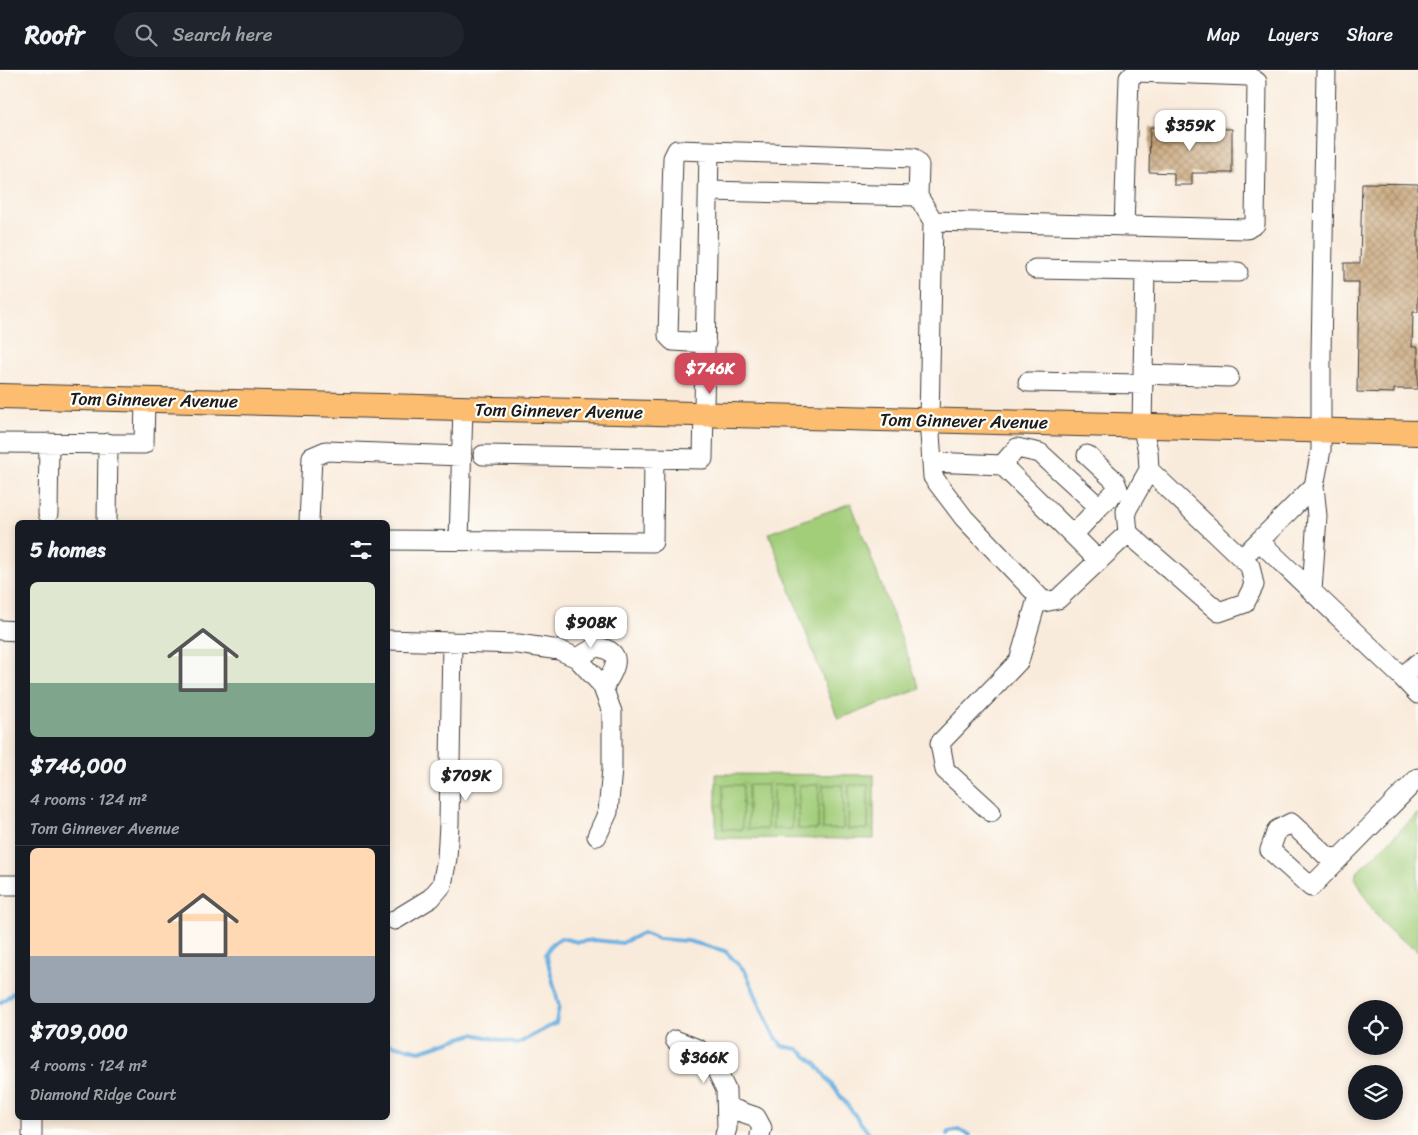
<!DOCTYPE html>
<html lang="en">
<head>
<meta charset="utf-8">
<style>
  :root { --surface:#171b24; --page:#20242c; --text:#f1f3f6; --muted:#9ea1a6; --line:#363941; --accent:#d1495b }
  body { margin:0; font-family:Sriracha,sans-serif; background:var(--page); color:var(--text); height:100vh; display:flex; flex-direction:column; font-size:19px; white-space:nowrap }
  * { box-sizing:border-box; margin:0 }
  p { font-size:16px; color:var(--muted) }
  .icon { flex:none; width:28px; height:28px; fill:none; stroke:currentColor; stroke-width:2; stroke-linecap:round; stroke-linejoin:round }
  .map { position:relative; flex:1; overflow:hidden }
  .drawer { position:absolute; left:15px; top:450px; width:375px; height:600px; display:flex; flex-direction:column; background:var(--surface); border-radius:8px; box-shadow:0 2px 8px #0003 }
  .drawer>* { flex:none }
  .tools { position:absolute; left:1348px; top:930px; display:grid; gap:10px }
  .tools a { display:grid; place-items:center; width:55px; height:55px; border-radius:50%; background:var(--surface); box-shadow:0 2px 8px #0003; font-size:25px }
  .price { position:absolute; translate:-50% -42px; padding:0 11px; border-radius:10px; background:#fff; color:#222; font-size:16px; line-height:32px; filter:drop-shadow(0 1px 2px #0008) }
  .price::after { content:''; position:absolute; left:50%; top:30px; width:15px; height:11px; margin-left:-8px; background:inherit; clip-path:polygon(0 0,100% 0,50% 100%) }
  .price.selected { background:var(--accent); color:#fff }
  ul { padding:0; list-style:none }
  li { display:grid; align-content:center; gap:10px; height:265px; padding:0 15px }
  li+li { border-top:1px solid var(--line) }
  li span { display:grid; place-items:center; height:155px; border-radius:8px; color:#555 }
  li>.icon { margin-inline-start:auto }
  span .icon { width:90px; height:90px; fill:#fffc; stroke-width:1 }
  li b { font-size:21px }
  h2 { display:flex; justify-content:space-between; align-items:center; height:60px; padding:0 15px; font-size:21px }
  header { display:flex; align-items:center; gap:30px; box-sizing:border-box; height:70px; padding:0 25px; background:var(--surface); border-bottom:1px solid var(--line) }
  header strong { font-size:24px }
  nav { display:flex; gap:28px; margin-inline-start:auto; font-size:18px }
  .search { width:350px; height:45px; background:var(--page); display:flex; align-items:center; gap:12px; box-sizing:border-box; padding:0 18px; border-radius:28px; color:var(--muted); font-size:19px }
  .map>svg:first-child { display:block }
  .park { fill:url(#park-crowns); stroke:#5f744a }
  .pitch { fill:#a2cd79; stroke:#5f744a }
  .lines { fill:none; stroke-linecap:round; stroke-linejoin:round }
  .stream { stroke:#6bb0e1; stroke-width:4 }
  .building { fill:url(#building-cross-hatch) }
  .minor-casing { stroke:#3d3b39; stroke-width:21 }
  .major-casing { stroke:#3d3b39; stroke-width:26 }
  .minor { stroke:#fff; stroke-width:19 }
  .major { stroke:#fcbd6f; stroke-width:24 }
  .labels { text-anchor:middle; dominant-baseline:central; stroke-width:4.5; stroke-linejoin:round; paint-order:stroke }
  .street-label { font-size:18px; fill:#1c1c1c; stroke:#fdfcf7 }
</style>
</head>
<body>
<header>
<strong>Roofr</strong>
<div class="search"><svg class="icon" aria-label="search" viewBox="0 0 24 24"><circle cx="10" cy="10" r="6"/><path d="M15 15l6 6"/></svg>Search here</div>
<nav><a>Map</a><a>Layers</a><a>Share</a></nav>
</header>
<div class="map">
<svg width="1418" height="1065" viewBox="0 0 1418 1065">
  <defs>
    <pattern id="park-crowns" width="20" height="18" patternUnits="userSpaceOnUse" patternTransform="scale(1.25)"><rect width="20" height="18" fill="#a2cd79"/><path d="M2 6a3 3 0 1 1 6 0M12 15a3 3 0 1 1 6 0" fill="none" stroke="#8baf68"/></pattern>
    <pattern id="building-cross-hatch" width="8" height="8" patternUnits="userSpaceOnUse" patternTransform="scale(1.25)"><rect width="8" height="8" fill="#caa87e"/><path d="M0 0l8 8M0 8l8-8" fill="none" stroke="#a38866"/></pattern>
  </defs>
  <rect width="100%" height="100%" fill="#fdfcf7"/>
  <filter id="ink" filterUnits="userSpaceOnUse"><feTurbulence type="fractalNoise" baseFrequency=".02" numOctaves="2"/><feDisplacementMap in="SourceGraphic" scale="10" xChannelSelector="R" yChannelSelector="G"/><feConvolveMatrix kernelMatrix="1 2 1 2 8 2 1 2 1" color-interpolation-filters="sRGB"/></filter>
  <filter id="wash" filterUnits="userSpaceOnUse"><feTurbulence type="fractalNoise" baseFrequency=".0096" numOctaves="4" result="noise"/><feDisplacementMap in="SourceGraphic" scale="20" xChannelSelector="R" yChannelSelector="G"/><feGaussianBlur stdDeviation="1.12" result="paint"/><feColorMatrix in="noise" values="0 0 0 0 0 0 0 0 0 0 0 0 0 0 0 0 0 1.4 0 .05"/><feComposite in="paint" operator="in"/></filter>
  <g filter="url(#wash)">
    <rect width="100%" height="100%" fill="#f9ebdb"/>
    <path class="park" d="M716 704 874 705V769L716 768Z"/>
    <path class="pitch" d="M851 433 920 619 838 649 769 463Z
      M723 715H743L742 759H723Z
      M748 715H768L767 759H748Z
      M773 715H793L792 759H773Z
      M799 715H819L818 759H798Z
      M823 715H843V759H823Z
      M849 715H868V759H848Z
      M1418 743V881C1411 875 1403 871 1395 865 1377 851 1365 827 1355 807L1358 801Z"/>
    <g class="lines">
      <path class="stream" d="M0 933 18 919
        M388 974 420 981 473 964 517 974 556 953 559 936 546 884 552 874 561 868 578 872 594 870 622 873 643 863 658 869 688 871 725 881 745 901 771 960 782 976 798 979 816 994 870 1065
        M947 1065 949 1062 960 1060 970 1065"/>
    </g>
    <g id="blocks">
      <path class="building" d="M1150 57 1232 59V103H1192V115H1174V103L1149 102Z
        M1362 113 1418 114V242H1413L1412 277H1418V319H1394V323L1357 322 1359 212H1344V193H1360Z"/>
    </g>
  </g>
  <g filter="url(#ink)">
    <use href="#blocks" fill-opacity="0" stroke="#3d3b39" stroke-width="1"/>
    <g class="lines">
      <defs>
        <path id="minor" d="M709 121 918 126
          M933 151 929 350 933 407 964 448 1044 532 1058 529 1128 463
          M1035 199 1145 201 1142 356 1148 381 1149 400 1126 441 1128 463 1219 542 1245 533 1254 515 1250 496 1149 400
          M1145 201 1238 202
          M706 273 673 271 668 266 673 88 677 80 709 81
          M1143 304 1229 307
          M1028 312 1143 314
          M0 373 144 374 145 330
          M483 385 703 389 709 81 913 88 919 95 918 126 933 151 1247 159 1255 154 1257 12 1249 6 1137 2 1129 8 1124 156
          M932 392 1002 395 1017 378 1040 383 1099 437 1118 419 1115 411 1087 385
          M1002 395 1073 465
          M1314 416 1321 380V285L1326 0
          M48 444 49 373
          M107 452 108 373
          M309 452 312 387 326 381 462 386
          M388 470 653 472 654 388
          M459 470 463 338
          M1259 471 1402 607 1418 593
          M1250 480 1314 416 1317 446 1312 521
          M1099 491 1073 465 1099 437
          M0 560 18 561
          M388 570 518 574 559 580 577 588 602 615 612 642V699L608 742 597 766
          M577 588 596 577C627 581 614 601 603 618
          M1402 607 1418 624
          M991 742 945 700 940 673 1019 591 1038 526
          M1340 788 1328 787 1291 753 1277 760 1270 780 1311 817 1418 708
          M0 815H18
          M395 850 431 828 442 815 447 788 449 754 452 572
          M675 970 698 979 714 995 726 1020 727 1058 725 1065
          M727 1037 756 1047 762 1058 760 1065
          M32 1065V1048"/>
        <path id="major" d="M0 326 1418 363"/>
      </defs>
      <use href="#minor" class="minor-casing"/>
      <use href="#major" class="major-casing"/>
      <use href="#minor" class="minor"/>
      <use href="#major" class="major"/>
    </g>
  </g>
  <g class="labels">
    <g class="street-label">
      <text transform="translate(154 330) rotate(1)">Tom Ginnever Avenue</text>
      <text transform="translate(559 341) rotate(1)">Tom Ginnever Avenue</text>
      <text transform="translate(964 351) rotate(1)">Tom Ginnever Avenue</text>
    </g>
  </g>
</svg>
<div class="tools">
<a><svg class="icon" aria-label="locate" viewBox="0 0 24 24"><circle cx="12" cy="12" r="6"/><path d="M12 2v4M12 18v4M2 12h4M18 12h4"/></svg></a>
<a><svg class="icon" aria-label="layers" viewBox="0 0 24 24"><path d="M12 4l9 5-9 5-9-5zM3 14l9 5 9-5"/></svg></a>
</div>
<b class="price" style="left:1190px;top:82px">$359K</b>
<b class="price selected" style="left:710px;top:325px">$746K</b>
<b class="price" style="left:591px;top:579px">$908K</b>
<b class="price" style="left:466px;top:732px">$709K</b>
<b class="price" style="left:704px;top:1014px">$366K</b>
<section class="drawer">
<h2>5 homes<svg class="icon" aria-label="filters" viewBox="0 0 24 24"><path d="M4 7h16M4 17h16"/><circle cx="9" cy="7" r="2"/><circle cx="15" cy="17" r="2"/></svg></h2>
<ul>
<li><span style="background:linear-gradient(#dfe7d0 65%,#7fa58c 0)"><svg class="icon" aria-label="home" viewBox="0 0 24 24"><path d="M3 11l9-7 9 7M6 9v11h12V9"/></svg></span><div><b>$746,000</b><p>4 rooms · 124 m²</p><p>Tom Ginnever Avenue</p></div></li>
<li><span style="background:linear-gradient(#ffd9b3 70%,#9aa5b1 0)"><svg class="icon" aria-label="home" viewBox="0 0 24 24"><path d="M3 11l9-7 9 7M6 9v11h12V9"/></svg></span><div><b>$709,000</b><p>4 rooms · 124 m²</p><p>Diamond Ridge Court</p></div></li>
</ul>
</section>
</div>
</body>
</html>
